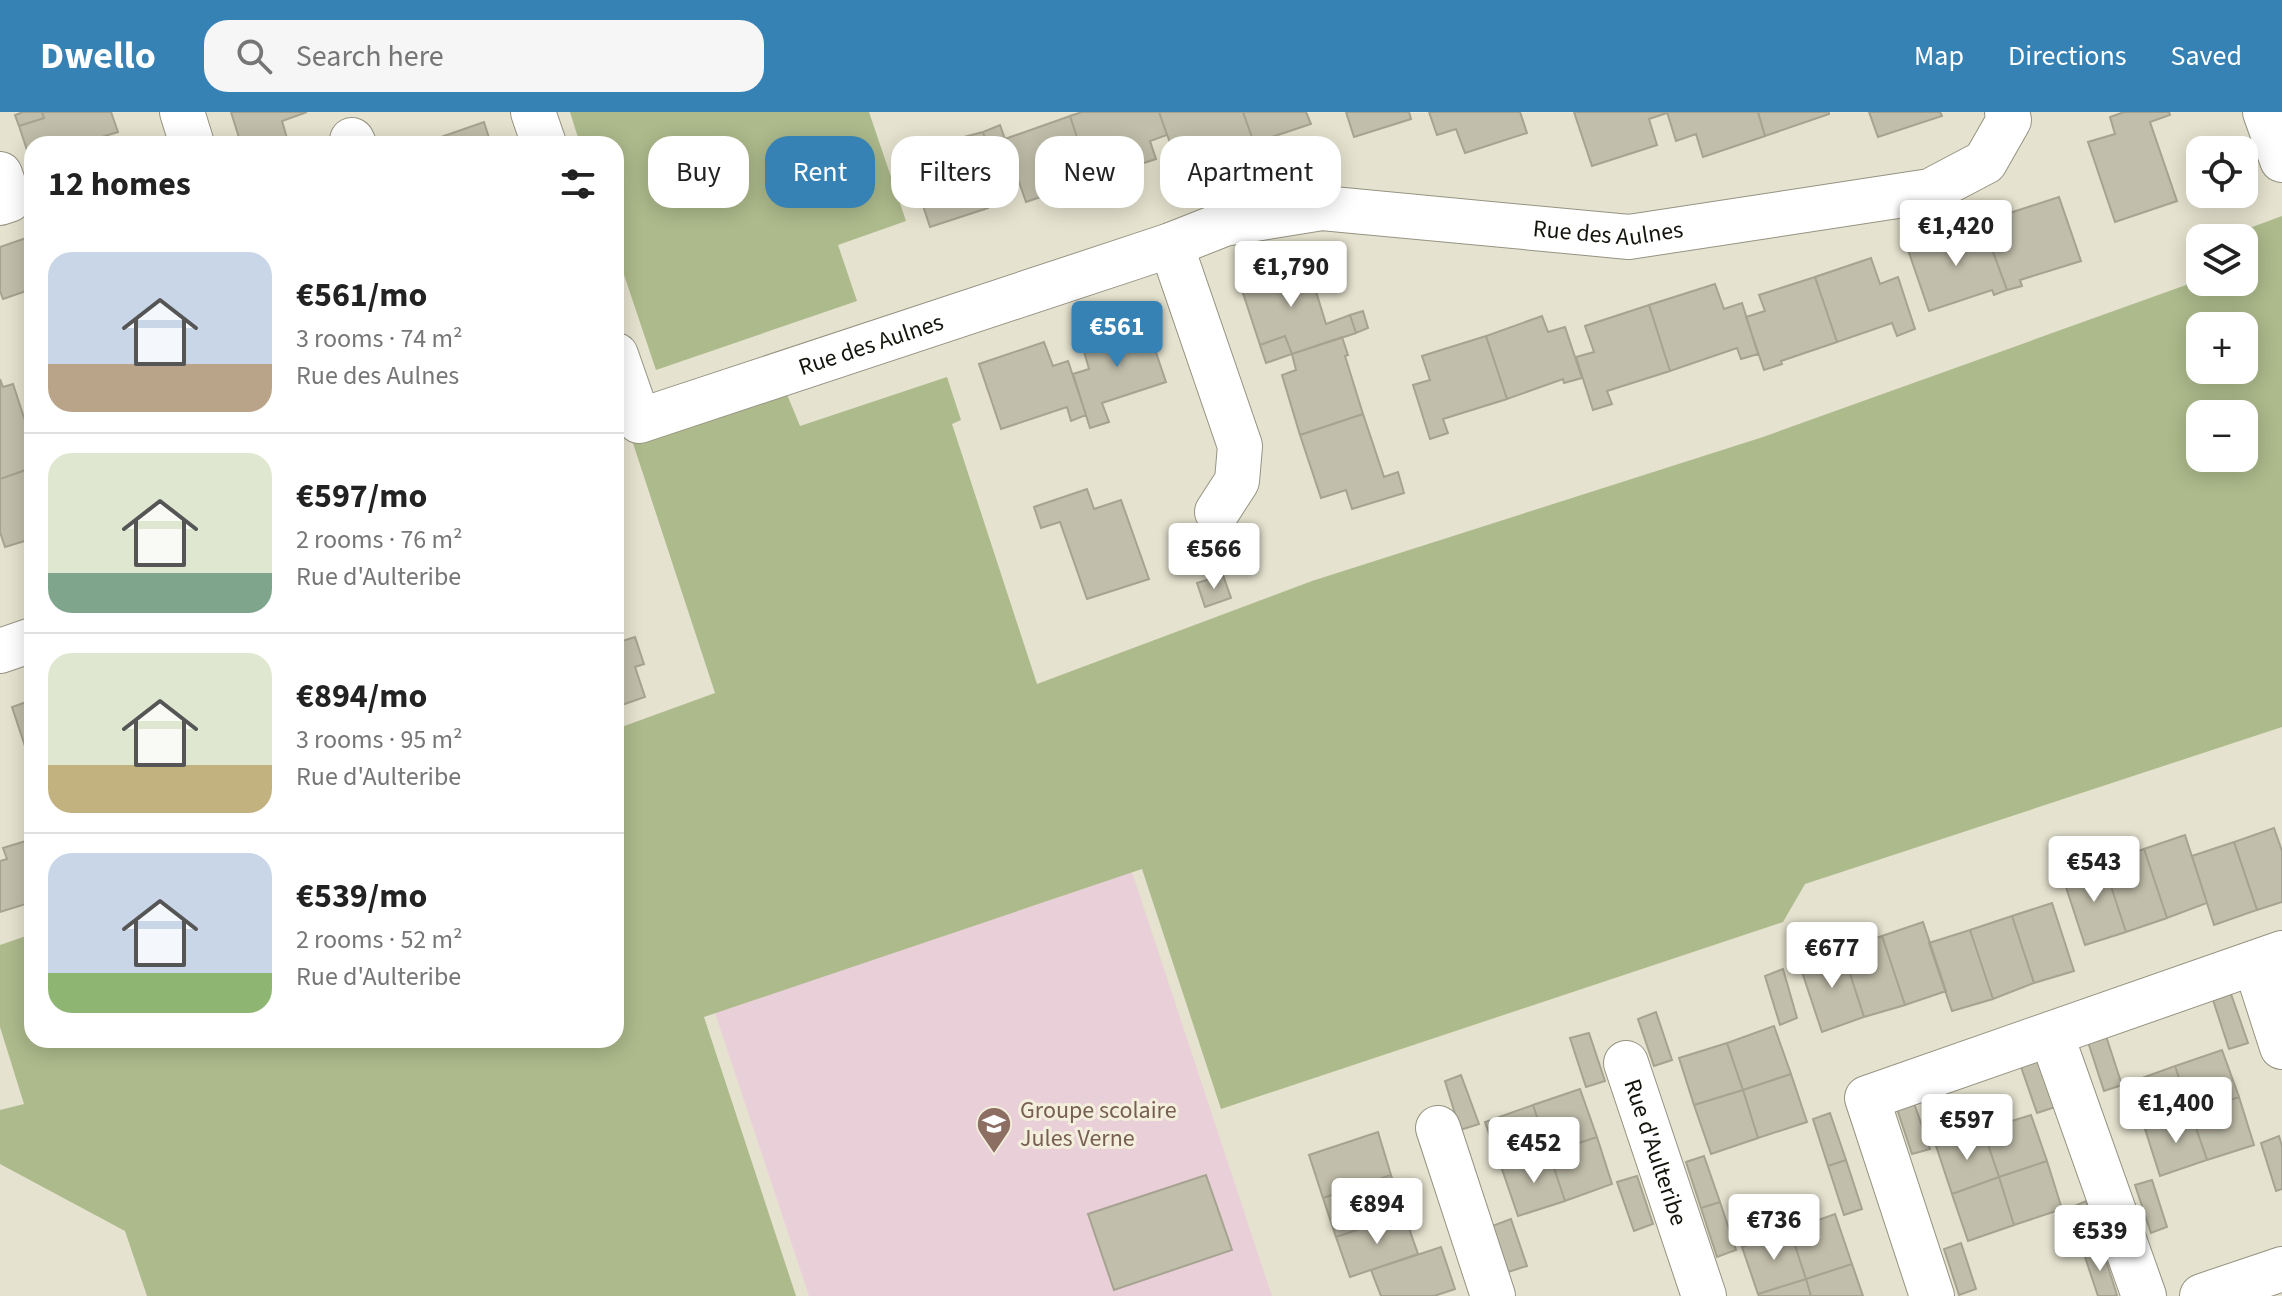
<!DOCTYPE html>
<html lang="en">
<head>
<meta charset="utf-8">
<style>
  :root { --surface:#fff; --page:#f6f6f6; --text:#222; --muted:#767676; --line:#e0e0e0; --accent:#3682b5 }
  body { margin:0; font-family:"Source Sans 3",sans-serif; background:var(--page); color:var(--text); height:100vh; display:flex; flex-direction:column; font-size:30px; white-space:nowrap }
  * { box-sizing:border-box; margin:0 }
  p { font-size:26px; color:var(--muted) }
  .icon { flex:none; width:44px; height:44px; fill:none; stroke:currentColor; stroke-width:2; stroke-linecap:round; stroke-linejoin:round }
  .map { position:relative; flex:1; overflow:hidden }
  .sheet { position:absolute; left:24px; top:24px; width:600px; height:912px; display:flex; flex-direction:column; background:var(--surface); border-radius:24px; box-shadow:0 4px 20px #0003 }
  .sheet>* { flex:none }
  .banner { position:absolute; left:648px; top:24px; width:760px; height:72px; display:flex; gap:16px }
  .tools { position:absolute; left:2186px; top:24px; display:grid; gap:16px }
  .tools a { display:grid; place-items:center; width:72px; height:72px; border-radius:16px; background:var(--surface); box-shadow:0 4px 20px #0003; font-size:40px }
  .price { position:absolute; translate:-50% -68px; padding:0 18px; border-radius:8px; background:#fff; color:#222; font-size:26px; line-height:52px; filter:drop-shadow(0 2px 4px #0008) }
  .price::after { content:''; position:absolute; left:50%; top:48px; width:24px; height:18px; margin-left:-12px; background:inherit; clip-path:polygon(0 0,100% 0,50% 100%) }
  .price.current { background:var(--accent); color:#fff }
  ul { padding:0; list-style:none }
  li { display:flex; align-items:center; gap:24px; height:200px; padding:0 24px }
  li+li { border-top:2px solid var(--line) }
  li span { display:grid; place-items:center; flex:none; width:224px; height:160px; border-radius:24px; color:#555 }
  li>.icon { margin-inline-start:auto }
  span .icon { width:96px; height:96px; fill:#fffc; stroke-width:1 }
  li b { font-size:34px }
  h2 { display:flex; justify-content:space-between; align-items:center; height:96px; padding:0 24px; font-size:34px }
  .tag { padding:0 28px; border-radius:24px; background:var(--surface); box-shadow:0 4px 20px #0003; font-size:28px; line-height:72px }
  .tag.current { background:var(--accent); color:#fff }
  header { display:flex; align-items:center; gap:48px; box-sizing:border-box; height:112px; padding:0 40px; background:var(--accent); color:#fff }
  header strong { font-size:38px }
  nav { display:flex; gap:44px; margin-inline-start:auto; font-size:28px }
  .search { width:560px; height:72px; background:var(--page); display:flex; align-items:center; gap:20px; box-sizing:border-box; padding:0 28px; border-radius:24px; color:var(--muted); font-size:30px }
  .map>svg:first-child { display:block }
  .education { fill:#e9d0d8 }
  .green { fill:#adba8b; fill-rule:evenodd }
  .building { fill:#c1beab; stroke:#a6a391; stroke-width:2 }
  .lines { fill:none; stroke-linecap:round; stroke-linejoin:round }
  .minor-casing { stroke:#969381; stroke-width:46 }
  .minor { stroke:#fff; stroke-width:44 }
  .labels { text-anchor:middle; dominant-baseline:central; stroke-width:6; stroke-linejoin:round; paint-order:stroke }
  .street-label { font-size:24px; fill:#14130c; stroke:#f3efdc }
  .education-label { font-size:24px; fill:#785e54; stroke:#f3efdc; text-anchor:start }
</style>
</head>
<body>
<header>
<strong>Dwello</strong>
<div class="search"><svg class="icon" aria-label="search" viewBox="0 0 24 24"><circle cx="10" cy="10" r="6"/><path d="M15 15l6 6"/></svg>Search here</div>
<nav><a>Map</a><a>Directions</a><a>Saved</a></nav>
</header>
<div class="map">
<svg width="2282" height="1184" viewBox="0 0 2282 1184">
  <rect width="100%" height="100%" fill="#e5e2cf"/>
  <path class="education" d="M1132 760 1272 1184H809L715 901Z"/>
  <path class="green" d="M570 0H869L906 109 838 133 857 189 656 258 616 139V32H580Z
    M2282 104V615L1805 772 1783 810 1221 997 1142 757 704 905 796 1184H147L125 1119 0 1052V998L24 992 0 915V833L32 822V928H616V617L715 581 627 313 779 263 800 314 947 265 961 308 952 312 1037 572 1312 469 1763 325 2200 168V170H2244V126L2247 117ZM2200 214H2244V258H2200ZM2200 302H2244V346H2200Z"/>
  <path class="building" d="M23 0H42L44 6 19 14 15 3Z
    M42 0H111L118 20 79 32H32V53L19 14 44 6Z
    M231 0H307L282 9 287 26 267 32H241Z
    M1082 0H1159L1167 23 1150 29 1156 47 1091 68 1070 4Z
    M1159 0H1243L1254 31 1197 49 1192 34 1174 42Z
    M1243 0H1306L1311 12 1254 31Z
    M1346 0H1409L1411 7 1354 25Z
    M1429 0H1520L1527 21 1465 41 1456 17 1437 23Z
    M1574 0H1667V1L1649 7 1657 33 1592 54Z
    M1667 0H1758L1765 24 1703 45 1696 22 1676 29Z
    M1758 0H1829V2L1765 24Z
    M1869 0H1940L1942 4 1878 25Z
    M2124 0H2169L2170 3 2150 10 2177 89 2115 110 2088 30 2115 22 2110 5Z
    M1070 4 1091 68 1026 90 1018 67 1001 74 983 20 1000 13 1005 27Z
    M484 10 491 32H421Z
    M983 20 1001 74 983 79 988 96 930 115 909 51 967 33 964 25Z
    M2059 85 2081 149 2020 168 2022 174 2007 178 1982 110Z
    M1972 112 1978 130 1988 126 2007 178 1994 183 1992 178 1929 199 1907 135Z
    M32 124V177L3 187 0 179V135Z
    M1871 146 1880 172 1898 165 1915 217 1897 224 1892 211 1837 230 1815 165Z
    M1306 147 1326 212 1350 203 1356 221 1292 242 1285 224 1260 233 1239 169Z
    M1815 165 1837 230 1781 249 1782 252 1764 258 1746 205 1765 199 1759 183Z
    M1715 172 1724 197 1742 191 1758 242 1741 247 1737 236 1670 259 1649 193Z
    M1649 193 1670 259 1607 279 1612 292 1593 298 1576 245 1594 240 1585 214Z
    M1363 199 1368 216 1356 221 1350 203Z
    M1542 204 1548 220 1565 215 1582 266 1564 271 1563 267 1507 287 1486 224Z
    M1145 208 1166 270 1102 291 1109 310 1090 316 1073 262 1089 257 1081 229Z
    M1285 224 1292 242 1266 251 1260 233Z
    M1486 224 1507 287 1443 307 1448 321 1430 327 1413 273 1430 268 1422 244Z
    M1342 225 1348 243 1345 244 1363 302 1300 323 1282 263 1296 258 1292 242Z
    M1044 230 1053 254 1068 249 1086 303 1071 309 1067 295 1001 317 979 252Z
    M0 267 3 275 13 272 32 330V356L0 367Z
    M1363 302 1384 365 1398 360 1404 381 1352 397 1346 378 1321 386 1300 323Z
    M31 356 32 438 28 428 5 435 0 420V367Z
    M1087 377 1094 397 1121 388 1149 467 1087 487 1060 410 1041 416 1034 395Z
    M1223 463 1231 486 1205 495 1197 471Z
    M635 525 644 552 635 555 645 585 616 595V531Z
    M32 588V639L27 640 12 595Z
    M2274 716 2282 739V790L2257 798 2234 730Z
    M2185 723 2207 791 2167 806 2144 737Z
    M32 727V790L0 800V749L7 747 3 736Z
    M2234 730 2257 798 2214 813 2192 744Z
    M2144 737 2167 806 2126 820 2103 750Z
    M2103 750 2126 820 2085 833 2062 763Z
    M2052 791 2074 859 2034 871 2012 804Z
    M2012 804 2034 871 1993 887 1970 818Z
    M1923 810 1946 879 1905 893 1882 824Z
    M1970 818 1993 887 1952 899 1929 831Z
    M1882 824 1905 893 1864 905 1842 837Z
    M1842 837 1864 905 1822 920 1799 851Z
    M1783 857 1797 906 1780 913 1765 864Z
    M2231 882 2248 931 2229 937 2213 888Z
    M1656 900 1672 948 1654 954 1638 907Z
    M1774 914 1791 962 1743 978 1727 931Z
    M1589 921 1605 969 1586 975 1570 926Z
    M2106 924 2122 973 2104 979 2088 930Z
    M1727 931 1743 978 1694 993 1679 946Z
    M2222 938 2239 985 2191 1001 2175 954Z
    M2039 946 2055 995 2037 1001 2020 952Z
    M2175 954 2191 1001 2145 1017 2128 971Z
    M1791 962 1807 1010 1758 1026 1743 978Z
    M1461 963 1479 1012 1460 1018 1445 969Z
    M1580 977 1597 1025 1549 1041 1533 993Z
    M1743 978 1758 1026 1711 1042 1694 993Z
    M2239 985 2254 1033 2207 1048 2191 1001Z
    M1913 988 1930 1037 1912 1042 1896 994Z
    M1533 993 1549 1041 1502 1057 1485 1010Z
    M1830 1001 1846 1048 1828 1054 1813 1007Z
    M2191 1001 2207 1048 2160 1064 2145 1017Z
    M2031 1003 2047 1049 1999 1065 1983 1018Z
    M1983 1018 1999 1065 1952 1082 1936 1034Z
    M1378 1020 1391 1063 1323 1086 1309 1043Z
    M2279 1024 2282 1034V1077L2276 1079 2261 1031Z
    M1597 1025 1612 1072 1565 1089 1549 1041Z
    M1549 1041 1565 1089 1518 1104 1502 1057Z
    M1704 1044 1720 1090 1701 1096 1686 1050Z
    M1846 1048 1862 1097 1844 1103 1828 1054Z
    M2047 1049 2062 1097 2014 1113 1999 1065Z
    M1206 1063 1232 1138 1114 1178 1088 1102Z
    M1391 1063 1404 1102 1336 1125 1323 1086Z
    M1637 1064 1653 1112 1634 1119 1617 1070Z
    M1999 1065 2014 1113 1968 1129 1952 1082Z
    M2152 1068 2167 1115 2151 1121 2135 1073Z
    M2086 1089 2102 1136 2084 1142 2070 1096Z
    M1720 1090 1736 1138 1717 1145 1701 1096Z
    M1404 1102 1418 1142 1350 1165 1336 1125Z
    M1835 1102 1852 1152 1806 1167 1790 1118Z
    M1511 1107 1527 1154 1508 1160 1492 1114Z
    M1790 1118 1806 1167 1758 1182 1742 1135Z
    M1961 1131 1976 1177 1959 1183 1944 1137Z
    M1441 1135 1455 1177 1434 1184H1381L1371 1158Z
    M2102 1136 2117 1183 2114 1184H2098L2084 1142Z
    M1852 1152 1863 1184H1811L1806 1167Z
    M1806 1167 1811 1184H1759L1758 1182Z"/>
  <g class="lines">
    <defs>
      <g id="minor">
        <path d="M182 0 192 32"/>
        <path d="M533 0 544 32"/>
        <path d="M2265 0 2282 48"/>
        <path d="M352 28 354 32"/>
        <path d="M0 62 9 88 0 91"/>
        <path d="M1171 133 1240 334 1237 369 1217 400"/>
        <path id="s1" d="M616 243 639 309 1171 133 1224 112 1322 96 1629 125 1930 79 1985 50 2009 8 2007 0"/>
        <path d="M0 539 32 528"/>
        <path d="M2255 851 2282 935"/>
        <path d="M2051 922 2144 1184"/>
        <path id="s2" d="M1626 951 1704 1184"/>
        <path d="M1438 1016 1493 1184"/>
        <path d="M1932 1184 1867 986 2282 841"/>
        <path d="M2202 1184 2282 1157"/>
      </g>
    </defs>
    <use href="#minor" class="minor-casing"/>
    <use href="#minor" class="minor"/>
  </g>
  <defs>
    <symbol id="school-pin" viewBox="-11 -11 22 30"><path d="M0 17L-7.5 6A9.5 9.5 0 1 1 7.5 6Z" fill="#8d6e63" stroke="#f3efdc"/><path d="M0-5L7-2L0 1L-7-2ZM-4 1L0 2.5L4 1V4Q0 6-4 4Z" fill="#fff"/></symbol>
  </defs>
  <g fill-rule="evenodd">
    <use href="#school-pin" x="974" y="992" width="40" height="54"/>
  </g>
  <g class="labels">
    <g class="street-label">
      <text stroke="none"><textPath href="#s1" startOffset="1074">Rue des Aulnes</textPath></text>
      <text stroke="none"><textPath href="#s1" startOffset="314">Rue des Aulnes</textPath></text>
      <text stroke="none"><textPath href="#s2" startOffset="94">Rue d'Aulteribe</textPath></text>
    </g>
    <g class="education-label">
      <text x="1020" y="998">Groupe scolaire<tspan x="1020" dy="28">Jules Verne</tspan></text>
    </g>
  </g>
</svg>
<div class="tools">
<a><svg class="icon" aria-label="locate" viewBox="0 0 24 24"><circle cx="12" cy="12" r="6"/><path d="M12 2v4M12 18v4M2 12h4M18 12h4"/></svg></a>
<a><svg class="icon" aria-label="layers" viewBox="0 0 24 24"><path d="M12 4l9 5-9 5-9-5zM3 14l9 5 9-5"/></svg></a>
<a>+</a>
<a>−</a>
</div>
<b class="price" style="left:1956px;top:156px">€1,420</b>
<b class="price" style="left:1291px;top:197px">€1,790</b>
<b class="price current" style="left:1117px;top:257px">€561</b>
<b class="price" style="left:1214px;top:479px">€566</b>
<b class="price" style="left:2094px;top:792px">€543</b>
<b class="price" style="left:1832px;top:878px">€677</b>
<b class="price" style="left:2176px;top:1033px">€1,400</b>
<b class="price" style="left:1967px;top:1050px">€597</b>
<b class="price" style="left:1534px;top:1073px">€452</b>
<b class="price" style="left:1377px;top:1134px">€894</b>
<b class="price" style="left:1774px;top:1150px">€736</b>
<b class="price" style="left:2100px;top:1161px">€539</b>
<div class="banner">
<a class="tag">Buy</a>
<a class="tag current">Rent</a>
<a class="tag">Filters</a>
<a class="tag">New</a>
<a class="tag">Apartment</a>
</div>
<section class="sheet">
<h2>12 homes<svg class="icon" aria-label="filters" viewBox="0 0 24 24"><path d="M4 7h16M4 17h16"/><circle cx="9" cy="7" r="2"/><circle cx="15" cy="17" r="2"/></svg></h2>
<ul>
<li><span style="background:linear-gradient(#c9d6e8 70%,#b9a48a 0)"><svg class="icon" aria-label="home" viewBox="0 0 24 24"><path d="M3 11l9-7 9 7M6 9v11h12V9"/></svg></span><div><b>€561/mo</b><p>3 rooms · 74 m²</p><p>Rue des Aulnes</p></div></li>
<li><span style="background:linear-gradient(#dfe7d0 75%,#7fa58c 0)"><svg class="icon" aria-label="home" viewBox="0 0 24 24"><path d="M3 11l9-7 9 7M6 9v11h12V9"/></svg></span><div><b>€597/mo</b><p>2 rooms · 76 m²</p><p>Rue d'Aulteribe</p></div></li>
<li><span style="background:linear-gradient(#dfe7d0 70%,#c2b280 0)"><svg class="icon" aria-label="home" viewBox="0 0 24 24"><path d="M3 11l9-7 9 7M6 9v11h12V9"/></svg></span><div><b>€894/mo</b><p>3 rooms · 95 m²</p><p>Rue d'Aulteribe</p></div></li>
<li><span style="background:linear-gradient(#c9d6e8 75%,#8fb573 0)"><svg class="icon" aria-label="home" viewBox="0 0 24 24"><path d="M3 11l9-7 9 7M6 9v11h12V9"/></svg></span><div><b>€539/mo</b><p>2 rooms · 52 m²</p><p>Rue d'Aulteribe</p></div></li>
</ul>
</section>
</div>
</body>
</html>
